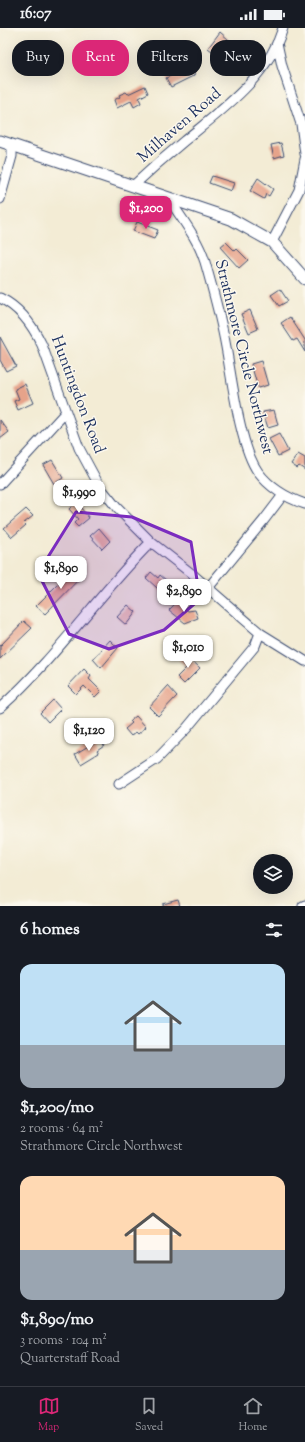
<!DOCTYPE html>
<html lang="en">
<head>
<meta charset="utf-8">
<style>
  :root { --surface:#171b24; --page:#20242c; --text:#f1f3f6; --muted:#9ea1a6; --line:#363941; --accent:#db2777 }
  body { margin:0; font-family:"Sorts Mill Goudy",serif; background:var(--page); color:var(--text); height:100vh; display:flex; flex-direction:column; font-size:15px; white-space:nowrap }
  * { box-sizing:border-box; margin:0 }
  p { font-size:13px; color:var(--muted) }
  .icon { flex:none; width:22px; height:22px; fill:none; stroke:currentColor; stroke-width:2; stroke-linecap:round; stroke-linejoin:round }
  .map { position:relative; height:878px; overflow:hidden }
  .side { display:flex; flex-direction:column; background:var(--surface); flex:1 }
  .side>* { flex:none }
  .guide { position:absolute; left:12px; top:12px; width:281px; height:36px; display:flex; gap:8px }
  .tools { position:absolute; left:253px; top:826px; display:grid; gap:8px }
  .tools a { display:grid; place-items:center; width:40px; height:40px; border-radius:50%; background:var(--surface); box-shadow:0 4px 16px #0002; font-size:20px }
  .price { position:absolute; translate:-50% -34px; padding:0 9px; border-radius:8px; background:#fff; color:#222; font-size:13px; line-height:26px; filter:drop-shadow(0 1px 2px #0008) }
  .price::after { content:''; position:absolute; left:50%; top:24px; width:12px; height:9px; margin-left:-6px; background:inherit; clip-path:polygon(0 0,100% 0,50% 100%) }
  .price.selected { background:var(--accent); color:#fff }
  ul { padding:0; list-style:none }
  li { display:grid; align-content:center; gap:8px; height:212px; padding:0 20px }
  li span { display:grid; place-items:center; height:124px; border-radius:12px; color:#555 }
  li>.icon { margin-inline-start:auto }
  span .icon { width:72px; height:72px; fill:#fffc; stroke-width:1 }
  li b { font-size:17px }
  h2 { display:flex; justify-content:space-between; align-items:center; height:48px; padding:0 20px; font-size:17px }
  .tag { padding:0 14px; border-radius:16px; background:var(--surface); box-shadow:0 4px 16px #0002; font-size:14px; line-height:36px }
  .tag.selected { background:var(--accent); color:#fff }
  .status { display:flex; justify-content:space-between; align-items:center; height:28px; padding:0 20px; background:var(--surface); direction:ltr }
  .status svg { height:11px; fill:currentColor }
  .dock { display:flex; justify-content:space-around; align-items:center; height:56px; border-top:1px solid var(--line); background:var(--surface); font-size:11px; color:var(--muted) }
  .dock a { display:grid; justify-items:center; gap:2px }
  .dock .selected { color:var(--accent) }
  .map>svg:first-child { display:block }
  .building { fill:#e6a38a }
  .lines { fill:none; stroke-linecap:round; stroke-linejoin:round }
  .minor-casing { stroke:#3b4b70; stroke-width:11 }
  .major-casing { stroke:#3b4b70; stroke-width:13 }
  .minor { stroke:#fff; stroke-width:9 }
  .major { stroke:#fff; stroke-width:11 }
  .marked { fill:#7b2cbf; fill-opacity:0.2; stroke:#7b2cbf; stroke-width:3; stroke-linejoin:round }
  .labels { text-anchor:middle; dominant-baseline:central; stroke-width:3; stroke-linejoin:round; paint-order:stroke }
  .street-label { font-size:16px; fill:#1b2f5e; stroke:#fbf7ec }
</style>
</head>
<body>
<div class="status"><b>16:07</b><svg viewBox="0 0 49 12"><path d="M0 12V9h3v3zM5 12V6h3v6zM10 12V3h3v9zM15 12V0h3v12zM26 1h20v11H26zM47 4h2v5h-2z"/></svg></div>
<div class="map">
<svg width="305" height="878" viewBox="0 0 305 878">
  <rect width="100%" height="100%" fill="#fbf7ec"/>
  <filter id="ink" filterUnits="userSpaceOnUse"><feTurbulence type="fractalNoise" baseFrequency=".025" numOctaves="2"/><feDisplacementMap in="SourceGraphic" scale="8" xChannelSelector="R" yChannelSelector="G"/><feConvolveMatrix kernelMatrix="1 2 1 2 8 2 1 2 1" color-interpolation-filters="sRGB"/></filter>
  <filter id="wash" filterUnits="userSpaceOnUse"><feTurbulence type="fractalNoise" baseFrequency=".012" numOctaves="4" result="noise"/><feDisplacementMap in="SourceGraphic" scale="16" xChannelSelector="R" yChannelSelector="G"/><feGaussianBlur stdDeviation="0.9" result="paint"/><feColorMatrix in="noise" values="0 0 0 0 0 0 0 0 0 0 0 0 0 0 0 0 0 1.4 0 .05"/><feComposite in="paint" operator="in"/></filter>
  <g filter="url(#wash)">
    <rect width="100%" height="100%" fill="#f3ecd5"/>
    <g id="blocks">
      <path class="building" d="M220 4 229 12 217 27 208 20Z
        M191 38 195 47 171 59 166 50Z
        M145 58 148 65 139 70 141 75 134 79 131 73 117 80 114 72 120 69 119 67 126 64 128 66Z
        M281 115 284 127 274 130 271 117Z
        M212 148 234 155 231 163 209 155Z
        M258 150 273 161 269 168 266 166 264 171 250 163Z
        M137 194 158 202 154 211 133 203Z
        M226 214 235 223 237 221 248 232 239 240 220 219Z
        M280 261 288 273 279 278 271 267Z
        M250 282 258 301 249 305 241 286Z
        M290 289 305 312V324L297 311 293 313 281 295Z
        M0 309 16 338 6 343 0 332Z
        M261 333 268 357 258 360 251 336Z
        M25 356 33 375 18 382 14 373 19 371 15 361Z
        M274 382 278 397 268 400 263 384Z
        M0 392 9 404 0 411Z
        M279 406 288 423 278 428 269 411Z
        M298 426 305 430V442L299 438 297 440 291 436Z
        M52 432 63 450 54 456 43 437Z
        M76 474 89 490 78 499 74 495 78 491 69 481Z
        M26 481 33 488 24 495 26 497 12 509 4 500Z
        M99 500 110 513 102 521 90 508Z
        M77 537 85 545 45 586 36 578Z
        M151 544 158 550 160 547 174 559 166 568 146 550Z
        M177 574 188 583 195 582 198 590 185 595 169 582Z
        M128 577 136 584 126 597 117 589Z
        M24 593 32 600 0 631V618Z
        M110 612 118 620 101 640 93 631Z
        M185 626 200 640 184 656 177 649 187 639 179 632Z
        M84 641 91 648 89 651 101 663 95 669 84 658 76 666 68 658Z
        M168 658 177 668 158 688 149 679Z
        M53 672 61 681 48 694 40 685Z
        M136 688 146 699 138 706 136 704 131 708 125 701 132 695 130 693Z
        M100 711 104 717 97 722 99 725 81 736 75 726Z
        M178 872 180 878H163V876Z"/>
    </g>
  </g>
  <g filter="url(#ink)">
    <use href="#blocks" fill-opacity="0" stroke="#3b4b70" stroke-width="1"/>
    <g class="lines">
      <defs>
        <path id="minor" d="M277 15 282 38 301 96 305 126
          M134 157C150 142 167 127 184 113 223 81 268 49 283 0
          M0 171 12 128V117
          M169 171C182 191 198 211 205 234 213 262 221 291 226 319 232 351 240 419 258 444 270 460 287 470 305 476
          M272 214 299 162 305 131
          M0 270C19 279 33 298 42 317L79 420 100 459 117 480 151 514 192 546 260 605 305 633
          M0 456 65 385
          M208 560 264 492 283 467
          M0 680C56 630 98 567 151 514
          M119 756 157 731 186 701 255 618 260 605
          M303 878 305 877"/>
        <path id="major" d="M0 113 231 191 272 214 305 251"/>
      </defs>
      <use href="#minor" class="minor-casing"/>
      <use href="#major" class="major-casing"/>
      <use href="#minor" class="minor"/>
      <use href="#major" class="major"/>
    </g>
  </g>
  <path class="marked" d="M76 484 132 489 191 514 200 571 164 602 109 621 69 606 38 545Z"/>
  <g class="labels">
    <g class="street-label">
      <text transform="translate(180 98) rotate(-41)">Milhaven Road</text>
      <text transform="translate(243 329) rotate(76)">Strathmore Circle Northwest</text>
      <text transform="translate(77 367) rotate(69)">Huntingdon Road</text>
    </g>
  </g>
</svg>
<div class="tools">
<a><svg class="icon" aria-label="layers" viewBox="0 0 24 24"><path d="M12 4l9 5-9 5-9-5zM3 14l9 5 9-5"/></svg></a>
</div>
<b class="price selected" style="left:146px;top:202px">$1,200</b>
<b class="price" style="left:79px;top:486px">$1,990</b>
<b class="price" style="left:61px;top:562px">$1,890</b>
<b class="price" style="left:184px;top:585px">$2,890</b>
<b class="price" style="left:188px;top:641px">$1,010</b>
<b class="price" style="left:89px;top:724px">$1,120</b>
<div class="guide">
<a class="tag">Buy</a>
<a class="tag selected">Rent</a>
<a class="tag">Filters</a>
<a class="tag">New</a>
</div>
</div>
<section class="side">
<h2>6 homes<svg class="icon" aria-label="filters" viewBox="0 0 24 24"><path d="M4 7h16M4 17h16"/><circle cx="9" cy="7" r="2"/><circle cx="15" cy="17" r="2"/></svg></h2>
<ul>
<li><span style="background:linear-gradient(#bfe0f5 65%,#9aa5b1 0)"><svg class="icon" aria-label="home" viewBox="0 0 24 24"><path d="M3 11l9-7 9 7M6 9v11h12V9"/></svg></span><div><b>$1,200/mo</b><p>2 rooms · 64 m²</p><p>Strathmore Circle Northwest</p></div></li>
<li><span style="background:linear-gradient(#ffd9b3 60%,#9aa5b1 0)"><svg class="icon" aria-label="home" viewBox="0 0 24 24"><path d="M3 11l9-7 9 7M6 9v11h12V9"/></svg></span><div><b>$1,890/mo</b><p>3 rooms · 104 m²</p><p>Quarterstaff Road</p></div></li>
</ul>
</section>
<nav class="dock">
<a class="selected"><svg class="icon" aria-label="map" viewBox="0 0 24 24"><path d="M3 6l6-2 6 2 6-2v14l-6 2-6-2-6 2zM9 4v14M15 6v14"/></svg>Map</a>
<a><svg class="icon" aria-label="saved" viewBox="0 0 24 24"><path d="M7 4h10v16l-5-4-5 4z"/></svg>Saved</a>
<a><svg class="icon" aria-label="home" viewBox="0 0 24 24"><path d="M3 11l9-7 9 7M6 9v11h12V9"/></svg>Home</a>
</nav>
</body>
</html>
